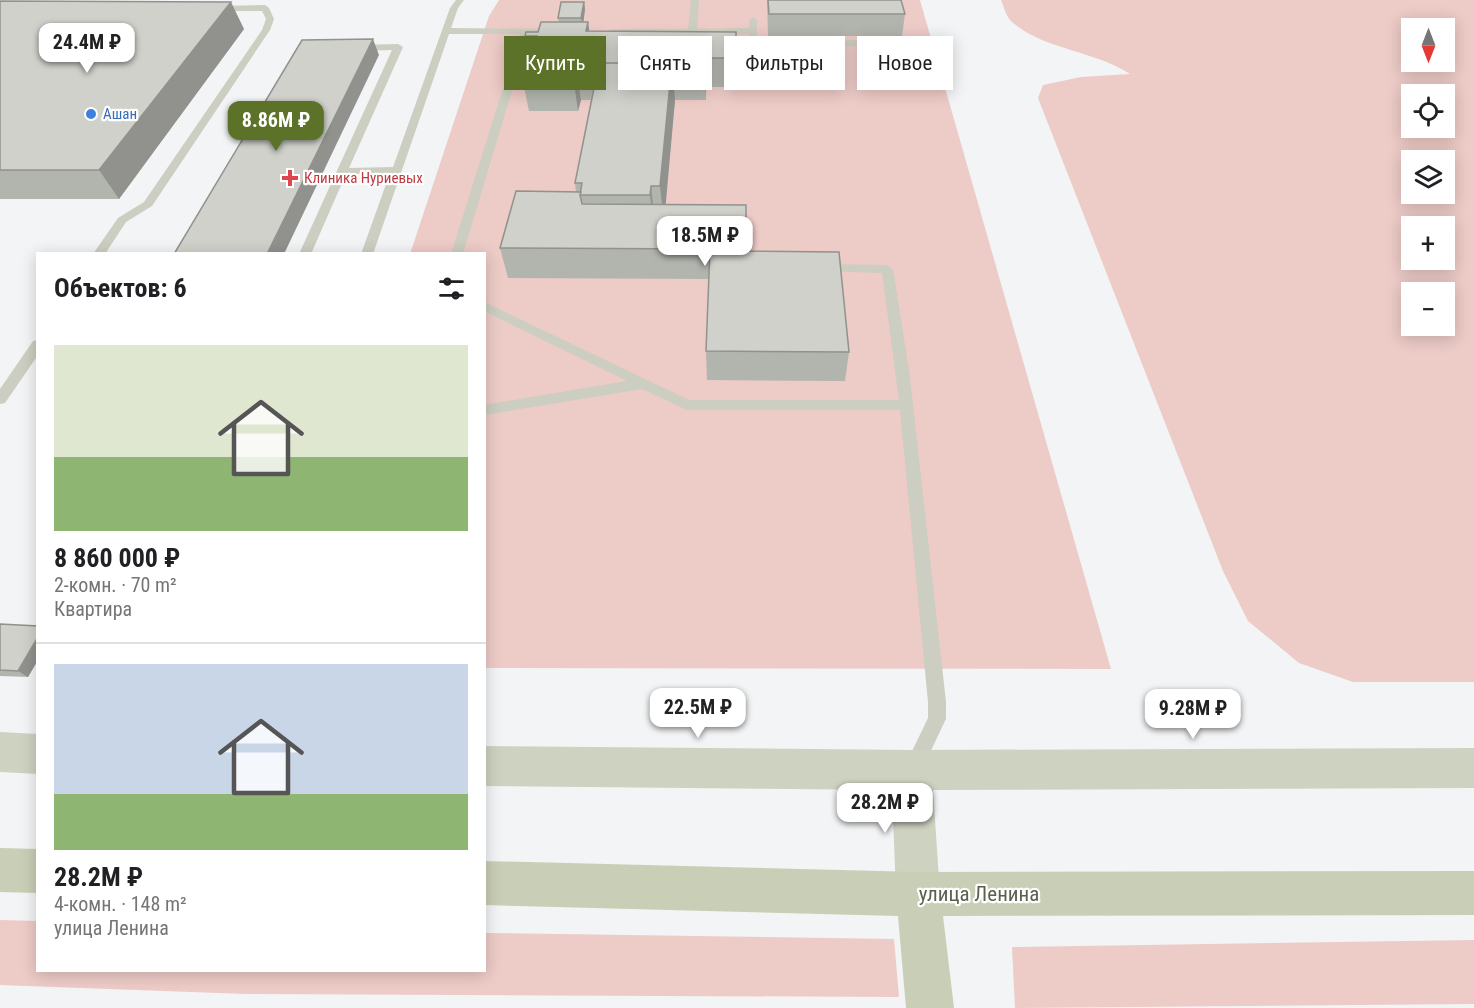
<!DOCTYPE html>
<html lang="ru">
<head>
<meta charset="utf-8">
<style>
  :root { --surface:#fff; --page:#f6f6f6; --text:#202124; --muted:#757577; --line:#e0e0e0; --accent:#5c7228 }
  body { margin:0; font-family:"Roboto Condensed",sans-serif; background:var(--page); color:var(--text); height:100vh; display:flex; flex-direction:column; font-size:22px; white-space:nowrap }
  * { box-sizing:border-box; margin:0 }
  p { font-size:20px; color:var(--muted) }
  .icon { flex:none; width:33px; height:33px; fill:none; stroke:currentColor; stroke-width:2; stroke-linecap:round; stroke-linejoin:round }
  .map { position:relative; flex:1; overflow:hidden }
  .drawer { position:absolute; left:36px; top:252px; width:450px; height:720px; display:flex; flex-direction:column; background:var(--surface); border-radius:0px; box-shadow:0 3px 15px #0003 }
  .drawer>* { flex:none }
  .guide { position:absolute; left:504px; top:36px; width:570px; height:54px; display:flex; gap:12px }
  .needle { width:39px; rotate:180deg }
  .controls { position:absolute; left:1401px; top:18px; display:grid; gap:12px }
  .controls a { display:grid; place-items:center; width:54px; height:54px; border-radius:0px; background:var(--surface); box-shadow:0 3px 15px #0003; font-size:30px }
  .price { position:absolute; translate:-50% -51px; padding:0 14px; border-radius:12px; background:#fff; color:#222; font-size:20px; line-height:39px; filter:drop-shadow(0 2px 3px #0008) }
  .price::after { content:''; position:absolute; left:50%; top:36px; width:18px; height:14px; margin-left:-9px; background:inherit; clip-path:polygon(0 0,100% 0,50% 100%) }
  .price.selected { background:var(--accent); color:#fff }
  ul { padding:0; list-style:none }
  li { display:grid; align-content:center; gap:12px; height:318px; padding:0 18px }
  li+li { border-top:2px solid var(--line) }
  li span { display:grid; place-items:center; height:186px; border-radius:0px; color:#555 }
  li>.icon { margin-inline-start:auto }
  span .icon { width:108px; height:108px; fill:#fffc; stroke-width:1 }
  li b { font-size:26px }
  h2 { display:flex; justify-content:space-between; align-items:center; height:72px; padding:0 18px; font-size:26px }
  .chip { padding:0 21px; border-radius:0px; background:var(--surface); box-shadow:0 3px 15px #0003; font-size:21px; line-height:54px }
  .chip.selected { background:var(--accent); color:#fff }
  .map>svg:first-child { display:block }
  .green { fill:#edcbc7; fill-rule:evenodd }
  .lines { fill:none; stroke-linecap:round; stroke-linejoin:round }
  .lane { fill:#cbcec0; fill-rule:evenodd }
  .secondary { fill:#ced2c1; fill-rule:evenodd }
  .primary { fill:#c9ceb6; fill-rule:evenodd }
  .wall { fill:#b2b4ae }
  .shaded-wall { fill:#91928d }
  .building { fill:#cfd1ca; stroke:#91928d; stroke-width:1.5 }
  .shop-dot { fill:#3f7fe0; stroke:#fff; stroke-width:2 }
  .health-dot { fill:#e0444e; stroke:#fff; stroke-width:2 }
  .labels { text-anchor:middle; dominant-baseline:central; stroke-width:4.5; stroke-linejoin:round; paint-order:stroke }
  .far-shop-label { font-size:15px; fill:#366cbe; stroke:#fff; text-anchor:start }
  .far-health-label { font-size:15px; fill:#be3a42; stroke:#fff; text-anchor:start }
  .near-street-label { font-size:21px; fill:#5b5f4c; stroke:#fff }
</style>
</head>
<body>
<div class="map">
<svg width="1474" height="1008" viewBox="0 0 1474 1008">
  <rect width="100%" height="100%" fill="#f3f4f5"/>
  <path class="green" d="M499 0H920L1111 669 485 668 484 254H410L489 16Z
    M1001 0H1474V682H1353L1299 663 1248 621 1223 571 1038 98 1043 85 1081 77 1130 74C1094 50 1043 50 1011 21 1006 16 1004 7 1001 0ZM1412 28H1444V62H1412ZM1412 94H1444V128H1412ZM1412 160H1444V194H1412ZM1412 226H1444V260H1412ZM1412 292H1444V326H1412Z
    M0 920 37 921 38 970H484L485 933 894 939 899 997 246 994 0 985Z
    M1474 940V1004L1015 1008 1012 947Z"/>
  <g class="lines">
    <path class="lane" d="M456 0H464L458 8 451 28 545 29 549 32 545 35 529 34 463 254H451L520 34H449L373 254H361L390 173 346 174 311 254H299L392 50 357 51 352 48 357 45 398 44 403 47 349 168 393 167 450 8Z
      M691 0H699L697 29 749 28V20L753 17 757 20V39L918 41 922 44 918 47 753 45 749 42V34L611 35 607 32 611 29H688Z
      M265 5 269 8 274 19 270 30 152 206 126 222 105 254H93L118 218 144 202 262 30 266 19 262 11H216L213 10V6Z
      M821 264 887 265 893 269 910 377 946 702V719L943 725 920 774 913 777 906 774 904 768 928 718V702L900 410H687L642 389 484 415V405L627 381 484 311V302L689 400H899L882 273 817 271V265Z
      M38 340V355L5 403 0 404V389L33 341Z"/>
    <path class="secondary" d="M0 732 38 734V774L0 772Z
      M484 746 911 750 1474 748V788L933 790 940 894 934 910 918 916 902 910 896 894 892 790 484 786Z"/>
    <path class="primary" d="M0 848 38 849V893L0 892Z
      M484 861 918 872 1474 871V915L943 916 954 1008H906L898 916 484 905Z"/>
  </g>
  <path class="wall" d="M767 0H901L905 14 902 36H768Z
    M0 1 244 29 119 199H0Z
    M584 2 585 9 583 22H588L589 31 736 32V87H706V100H675L665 204 746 251 849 352 845 381 707 380 706 351 709 279 508 278 500 248 576 192 575 183 591 100H581L578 111H529L523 82 530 60 525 36 538 32 559 22 558 18Z
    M0 624 38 626V660L28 677 0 676Z"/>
  <path class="shaded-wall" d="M231 2 244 29 119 199 99 170Z
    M584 2 585 9 583 26 581 18Z
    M588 22 592 50 586 31Z
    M373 39 379 55 284 254H267Z
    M706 58V100L705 72Z
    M672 63 675 100 664 224 660 186Z
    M576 71 581 100 578 111 574 82Z
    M651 186 655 224 654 233 650 195Z
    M38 637V660L28 677 18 671Z"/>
  <path class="building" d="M768 0H901L905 14H769Z
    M0 1 231 2 99 170H0Z
    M561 2H584L581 18H558Z
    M541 22H588L586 31 736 32V58H706L705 72H673L672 63H599L597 71H576L574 82H523L537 36H525L526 32H538Z
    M373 39 267 254H174L302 40Z
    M599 63H672L660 186H651L650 195H580L582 183H575Z
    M516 191 581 192 580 195 582 204 746 205V251L839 252 849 352 706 351 710 249 500 248Z
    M0 624 38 626V637L18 671 0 670Z"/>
  <circle class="shop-dot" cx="91" cy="114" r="6"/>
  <path class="health-dot" d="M287 169h6v6h6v6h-6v6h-6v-6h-6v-6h6z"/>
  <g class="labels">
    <g class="far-shop-label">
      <text x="103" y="114">Ашан</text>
    </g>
    <g class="far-health-label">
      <text x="304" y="178">Клиника Нуриевых</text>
    </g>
    <g class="near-street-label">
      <text x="979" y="894">улица Ленина</text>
    </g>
  </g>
</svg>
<div class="controls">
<a><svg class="needle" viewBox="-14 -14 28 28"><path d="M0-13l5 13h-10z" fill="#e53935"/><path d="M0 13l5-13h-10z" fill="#757577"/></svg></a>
<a><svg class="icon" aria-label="locate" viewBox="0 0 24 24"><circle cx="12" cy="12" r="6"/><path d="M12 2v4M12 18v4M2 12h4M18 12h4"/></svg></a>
<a><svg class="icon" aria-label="layers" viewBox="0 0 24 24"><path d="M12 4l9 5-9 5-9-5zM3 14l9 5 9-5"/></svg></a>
<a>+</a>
<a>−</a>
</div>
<b class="price" style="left:87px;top:74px">24.4M ₽</b>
<b class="price selected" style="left:276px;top:152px">8.86M ₽</b>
<b class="price" style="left:705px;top:267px">18.5M ₽</b>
<b class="price" style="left:698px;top:739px">22.5M ₽</b>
<b class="price" style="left:1193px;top:740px">9.28M ₽</b>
<b class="price" style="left:885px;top:834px">28.2M ₽</b>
<div class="guide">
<a class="chip selected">Купить</a>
<a class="chip">Снять</a>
<a class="chip">Фильтры</a>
<a class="chip">Новое</a>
</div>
<section class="drawer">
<h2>Объектов: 6<svg class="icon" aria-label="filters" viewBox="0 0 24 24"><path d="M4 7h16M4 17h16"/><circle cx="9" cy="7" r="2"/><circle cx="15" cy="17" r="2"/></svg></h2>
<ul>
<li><span style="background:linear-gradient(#dfe7d0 60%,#8fb573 0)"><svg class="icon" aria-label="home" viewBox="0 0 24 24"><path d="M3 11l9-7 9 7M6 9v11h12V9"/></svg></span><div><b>8 860 000 ₽</b><p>2-комн. · 70 m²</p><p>Квартира</p></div></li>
<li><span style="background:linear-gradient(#c9d6e8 70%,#8fb573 0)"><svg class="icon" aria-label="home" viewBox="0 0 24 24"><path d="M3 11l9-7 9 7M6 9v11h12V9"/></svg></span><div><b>28.2M ₽</b><p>4-комн. · 148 m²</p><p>улица Ленина</p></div></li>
</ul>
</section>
</div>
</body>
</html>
